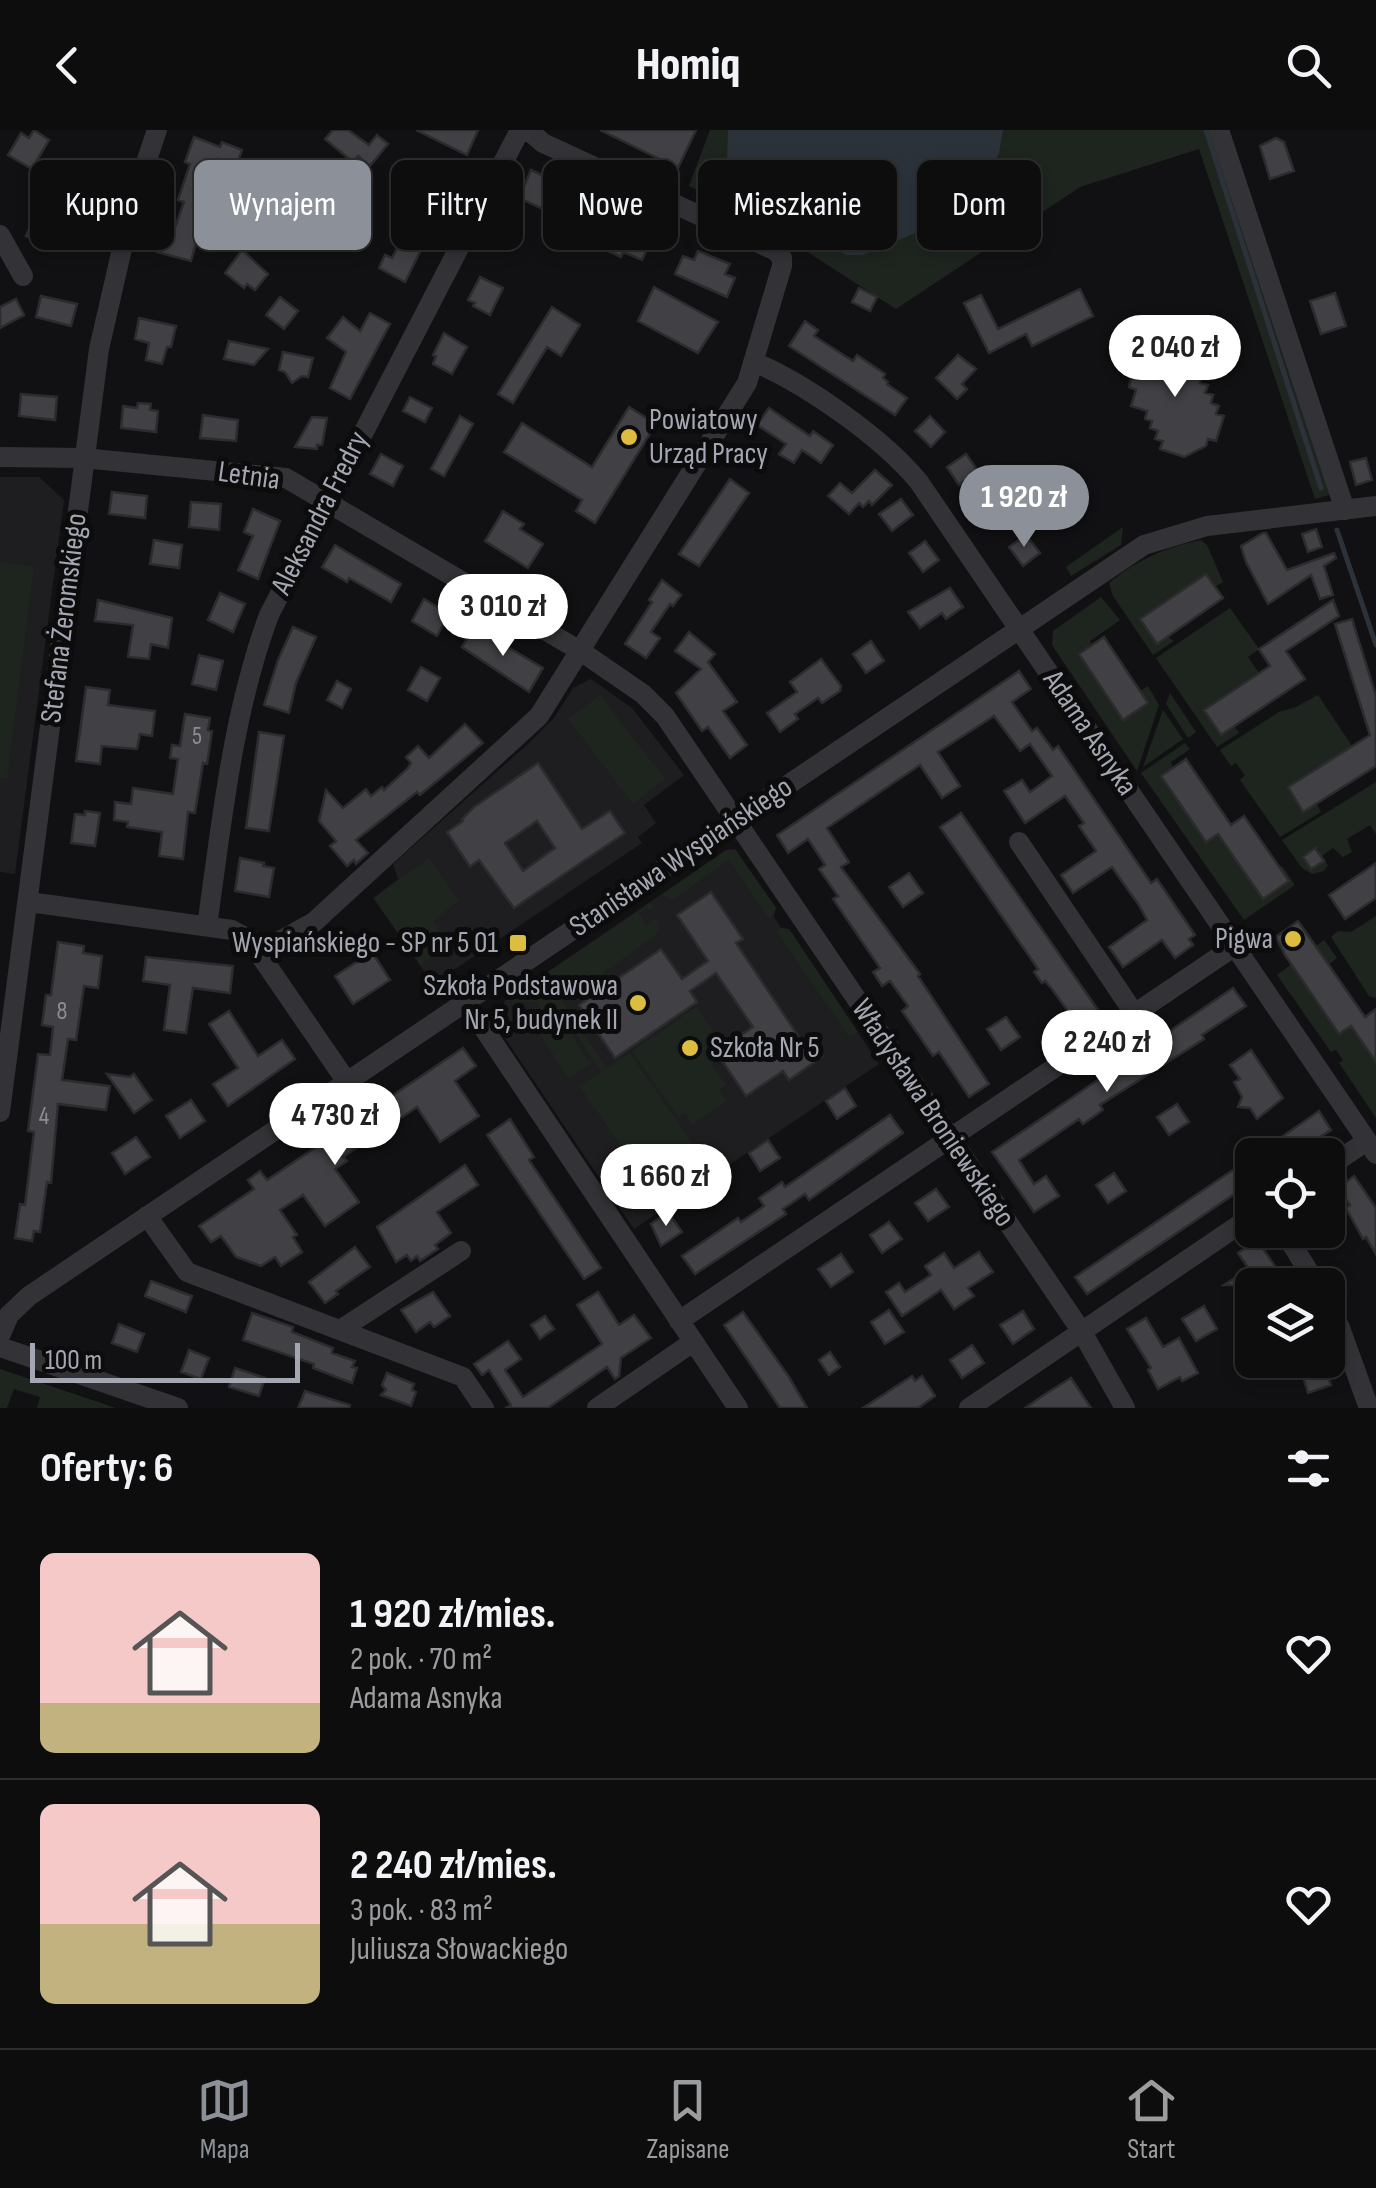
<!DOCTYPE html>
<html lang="pl">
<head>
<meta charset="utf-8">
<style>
  :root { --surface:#0d0d0e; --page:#161617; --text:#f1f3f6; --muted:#9a9c9e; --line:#2d2d2e; --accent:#8c9099 }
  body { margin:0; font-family:"Sofia Sans Condensed",sans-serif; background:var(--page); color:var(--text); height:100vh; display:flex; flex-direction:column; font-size:38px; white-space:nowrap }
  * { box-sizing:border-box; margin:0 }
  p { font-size:32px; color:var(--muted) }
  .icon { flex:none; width:55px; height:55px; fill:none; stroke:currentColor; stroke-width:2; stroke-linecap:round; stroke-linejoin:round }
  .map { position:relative; height:1278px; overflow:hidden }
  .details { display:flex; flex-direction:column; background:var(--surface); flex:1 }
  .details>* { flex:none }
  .guide { position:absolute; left:30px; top:30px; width:1318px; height:90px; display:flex; gap:20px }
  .controls { position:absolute; left:1235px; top:1008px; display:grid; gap:20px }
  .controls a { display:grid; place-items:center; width:110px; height:110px; border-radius:15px; background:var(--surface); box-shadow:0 5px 15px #0003,0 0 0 2px var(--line); font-size:50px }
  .scale { position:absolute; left:30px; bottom:25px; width:270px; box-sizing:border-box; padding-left:10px; border:5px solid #a4a6b2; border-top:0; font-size:28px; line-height:35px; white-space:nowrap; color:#a4a6b2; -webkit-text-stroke:8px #0c0c0d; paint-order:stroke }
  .price { position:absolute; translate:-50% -85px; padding:0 22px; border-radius:35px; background:#fff; color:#222; font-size:32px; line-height:65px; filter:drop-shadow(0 2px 5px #0008) }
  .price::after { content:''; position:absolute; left:50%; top:60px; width:30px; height:22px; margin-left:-15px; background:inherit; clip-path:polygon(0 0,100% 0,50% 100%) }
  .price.on { background:var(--accent); color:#fff }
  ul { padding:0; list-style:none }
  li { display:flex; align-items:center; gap:30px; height:250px; padding:0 40px }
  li+li { border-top:2px solid var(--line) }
  li span { display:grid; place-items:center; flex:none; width:280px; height:200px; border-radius:15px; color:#555 }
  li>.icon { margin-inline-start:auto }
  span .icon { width:120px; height:120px; fill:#fffc; stroke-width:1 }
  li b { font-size:42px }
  h2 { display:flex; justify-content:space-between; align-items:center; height:120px; padding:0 40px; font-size:42px }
  .tag { padding:0 35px; border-radius:15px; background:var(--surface); box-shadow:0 5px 15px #0003,0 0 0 2px var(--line); font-size:35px; line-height:90px }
  .tag.on { background:var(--accent); color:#fff }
  header { display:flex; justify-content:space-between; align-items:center; height:130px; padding:0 40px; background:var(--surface); font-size:45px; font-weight:800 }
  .tabs { display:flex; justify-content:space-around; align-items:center; height:140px; border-top:2px solid var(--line); background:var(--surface); font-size:28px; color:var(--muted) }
  .tabs a { display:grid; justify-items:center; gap:5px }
  .tabs .on { color:var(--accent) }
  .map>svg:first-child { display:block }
  .built { fill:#1e1d1f }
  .green { fill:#1e251f }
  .water { fill:#2c323a }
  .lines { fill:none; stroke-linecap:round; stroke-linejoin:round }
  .stream { stroke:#2c323a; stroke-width:5 }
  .building { fill:#414145; stroke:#2c2b2e; stroke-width:2.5; fill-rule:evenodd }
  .street { stroke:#333337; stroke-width:20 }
  .poi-dot { fill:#ddbd3f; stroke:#0c0c0d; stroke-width:4 }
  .labels { text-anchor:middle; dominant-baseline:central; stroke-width:10; stroke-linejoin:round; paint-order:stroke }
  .number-label { font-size:25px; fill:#8b8d97 }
  .poi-label { font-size:30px; fill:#a4a6b2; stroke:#0c0c0d; text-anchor:end }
  .street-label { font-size:30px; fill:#a4a6b2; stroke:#0c0c0d }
</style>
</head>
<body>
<header><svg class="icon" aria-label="back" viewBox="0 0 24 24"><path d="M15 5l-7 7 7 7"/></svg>Homiq<svg class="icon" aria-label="search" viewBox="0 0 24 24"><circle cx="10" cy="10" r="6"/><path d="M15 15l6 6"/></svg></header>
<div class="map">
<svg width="1376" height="1278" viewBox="0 0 1376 1278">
  <rect width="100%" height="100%" fill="#111113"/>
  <path class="built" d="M0 347H39L64 370 15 744 0 742Z
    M591 549 632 578 684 645 644 675 656 693 638 707 642 713 433 854 373 768 398 749 393 734 528 614 554 588 573 558Z
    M735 719 776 778 774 787 781 798 789 799 879 934 634 1099 492 889 505 871 726 720Z"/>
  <path class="green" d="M710 0H1213L1332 364 1315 369 1199 19 1080 57 896 179 742 80 689 56Z
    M1123 397 1121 415 1071 446 1066 437Z
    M1201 410 1207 415 1223 452 1215 457 1206 444 1141 489 1174 511 1153 525 1113 466 1109 453C1137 430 1166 417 1201 410Z
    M0 432 34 436 7 648 0 647Z
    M1101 467 1120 490 1090 511 1092 515 1079 524 1123 590 1148 573 1140 561 1148 556 1159 575 1137 641 1052 515 1053 501Z
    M1230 478 1259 519 1248 527 1259 543 1204 581 1220 605 1234 596 1239 603 1217 617 1156 528Z
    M1170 563 1196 602 1188 608 1166 574Z
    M600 565 665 649 633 674 568 589Z
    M1318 565 1352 616 1288 656 1303 681 1316 673 1321 682 1280 707 1240 650 1245 645 1236 633 1231 636 1220 620 1279 582 1296 577Z
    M1163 580 1183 609 1143 637Z
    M1185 613 1190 619 1171 632 1173 638 1161 646 1218 704 1263 769 1288 752 1279 737 1282 736 1295 755 1244 790 1141 643Z
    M1376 652V704L1370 695 1347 709 1352 722 1343 727 1333 718 1322 726 1328 735 1324 741 1312 744 1302 738 1282 710Z
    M735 719 776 778 770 790 729 730 672 770 661 765 726 720Z
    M429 728 459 771 433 791 449 815 420 835 374 768Z
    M650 773 654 778 649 781 646 778 639 783 647 795 658 787 659 799 654 807 562 871 606 938 630 923 699 1023 649 1057 580 957 601 942 563 883 550 891 536 872 505 871Z
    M1376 786V868L1369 866 1331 807 1338 801 1351 802Z
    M781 798 789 799 858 902 849 907 777 802Z
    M1324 810 1337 828 1329 834 1319 821 1294 838 1339 904 1351 896 1376 932V988L1339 933 1343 930 1336 920 1331 922 1277 845Z
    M696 877 722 913 705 924 726 955 719 960 727 971 692 995 685 983 678 987 632 921Z
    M562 890 590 934 568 948 540 904Z
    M0 1239 116 1278H37L40 1267 14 1259 7 1278H0Z"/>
  <path class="water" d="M728 0H1003L999 23 973 70 959 85 862 125H846L743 70 727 33Z"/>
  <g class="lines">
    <path class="stream" d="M1206 0 1321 358
      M1337 400 1376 515"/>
  </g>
  <path class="building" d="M34 0 49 10 32 39 8 25 21 3 29 8Z
    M333 0H348L369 15 377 5 388 14 370 36 358 26 353 32 325 9Z
    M416 0H478L467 25Z
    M600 0H696L678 38Z
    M194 7 220 17 222 12 242 20 236 37 217 29 207 56 216 59 206 87 204 85 191 131 157 122 162 100 173 103 184 72 178 70 190 34 185 32Z
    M1276 8 1284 12 1294 41 1270 49 1260 16Z
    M531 40 656 100 642 130 623 122 621 127 608 121 612 111 519 68Z
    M302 41 318 54 315 58 318 61 301 81 280 65Z
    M410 57 437 72 413 118 420 122 405 152 379 138 385 125 392 128 413 89 397 81Z
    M92 58 112 64 104 91 99 90 95 101 80 96Z
    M33 89 50 96 43 112 26 106Z
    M242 120 268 144 255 160 247 154 244 158 225 143Z
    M698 121 730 134 725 144 735 148 727 167 675 144 683 126 694 130Z
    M480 147 503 158 490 185 473 176 475 173 468 170Z
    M654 157 718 192 698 223 638 191Z
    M859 158 877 167 870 181 852 172Z
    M1080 159 1093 186 1032 216 1026 204 989 223 964 173 981 165 998 199Z
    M1335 163 1346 196 1321 204 1310 171Z
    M41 166 77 174 71 196 36 187Z
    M280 167 298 181 284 199 266 185Z
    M16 169 24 185 0 198V177Z
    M552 177 580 195 561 226 547 217 513 273 498 264Z
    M370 183 390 194 350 269 330 258 346 222 327 208 343 187 360 201Z
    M139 188 176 196 171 217H167L162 234 146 230 149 213 135 209Z
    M805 191 818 200 814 206 853 231 857 225 885 244 883 248 888 252 887 254 907 268 895 285 789 216Z
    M444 203 467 217 452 244 433 234 436 226 433 225Z
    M229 211 268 219 254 235 224 229Z
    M1161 215 1192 225 1190 233 1205 237 1200 253 1208 255 1205 263 1213 265 1211 273 1219 276 1216 284 1224 286 1216 311 1208 309 1206 316 1184 327 1160 319 1163 311 1155 309 1158 301 1150 298 1152 291 1145 289 1147 281 1131 276 1136 260 1129 257 1133 241 1127 240 1132 223 1148 228 1151 220 1159 222Z
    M283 222 313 228 308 247 302 246 292 253 285 242 279 240Z
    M958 225 976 239 962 254 967 259 957 269 936 248Z
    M21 264 57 267 55 290 19 286Z
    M410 267 432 278 425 292 403 281Z
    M138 273 151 274 150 280 158 281 156 302 121 298 123 276 137 278Z
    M629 277 656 294 595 393 576 381 582 370 504 322 522 293 592 337Z
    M769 278 810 306 813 301 833 315 821 333 802 320 794 333 779 324 786 314 757 295Z
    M203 285 238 290 236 311 200 308Z
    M460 286 473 294 444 346 431 339Z
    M930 286 945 302 931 317 915 301Z
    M312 287 327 288 322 315H317V319L295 317Z
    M381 324 403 336 393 356 370 344Z
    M966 324 978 341 959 355 947 337Z
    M1366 328 1372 350 1356 355 1350 332Z
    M875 340 892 355 872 375 869 371 863 377 859 373 849 384 828 366 840 353 852 363Z
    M730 349 749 363 699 436 679 424Z
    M112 362 147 366 145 388 109 384Z
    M992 367 1005 386 988 397 975 379Z
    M901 369 913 385 892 401 879 384Z
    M191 372 221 374 219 400 189 397Z
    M253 379 280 391 258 449 238 440 253 406 244 402Z
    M503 381 524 394 520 399 543 414 528 438 485 411Z
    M1316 399 1322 417 1308 422 1302 404Z
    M1263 403H1266L1287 440 1334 423 1336 428 1324 436 1333 465 1320 469 1311 445 1268 474 1246 432 1241 416Z
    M1026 405 1040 423 1023 436 1009 417Z
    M154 410 182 415 179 438 150 434Z
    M925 411 939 430 923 442 909 423Z
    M335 415 401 454 391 472 349 448 347 452 322 437Z
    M1206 444 1223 468 1157 514 1140 489Z
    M662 450 681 465 673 476 670 474 651 502 660 508 646 528 625 514 652 472 649 470Z
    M950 458 963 477 946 489 942 483 920 498 908 482Z
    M220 463 245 474 233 502 208 490Z
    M424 469 449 484 437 506 412 491Z
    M98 470 172 488 168 518 151 514 149 529 128 527 133 495 95 491Z
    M1333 470 1339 486 1286 521 1305 549 1221 605 1204 580 1270 536 1259 519Z
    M1352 489 1376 566V636L1303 682 1288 657 1370 605 1335 494Z
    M293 497 316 507 296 553 289 583 264 575 278 530Z
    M474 497 543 538 529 562 462 517Z
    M689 502 715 524 708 532 737 572 723 581 747 615 730 628 708 597 702 601 676 563 701 539 675 521Z
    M1104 507 1148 573 1123 590 1079 524Z
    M871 511 884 531 866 543 853 524Z
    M199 525 223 531 216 560 192 554Z
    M821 529 841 556 840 561 822 573 818 568 795 584 798 589 780 602 767 583 797 562 790 552Z
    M421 537 440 548 427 571 408 560Z
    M1019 541 1031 559 1012 572 1032 601 1037 598 1053 620 1058 616 1151 753 1157 749 1195 805 1189 809 1193 815 1175 828 1162 810 1123 837 1109 817 1147 790 1138 774 1112 737 1073 763 1061 745 1096 721 1079 696 1084 693 1065 666 1025 693 1004 661 1022 650 1030 662 1052 646 1030 614 1020 621 994 586 938 622 960 656 942 668 920 635 827 698 849 732 841 737 920 844 918 846 989 954 969 967 939 922 933 926 902 881 908 876 890 851 882 856 873 842 880 838 833 769 838 766 819 739 825 735 808 709 788 723 777 705Z
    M337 551 351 559 342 578 327 570Z
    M86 557 110 560 108 575 155 581 152 606 140 604 137 619 102 616 100 634 76 631Z
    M185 584 210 588 208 600 212 601 207 634 203 633 195 683 188 682 183 729 159 726 162 702 127 697 128 692 114 690 115 672 131 674 133 658 173 664 178 629 170 628 172 615 180 616Z
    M465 594 483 613 420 665 417 662 356 710 368 723 356 734 354 730 347 736 330 716 336 711 319 691 326 660 343 678 366 659 371 666 382 657 384 660 408 638 411 633 406 627 418 616 429 628Z
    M259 602 284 606 269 701 246 698Z
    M1186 629 1231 695 1244 686 1289 751 1263 769 1218 704 1206 712 1161 646Z
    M538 633 582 699 610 681 625 703 514 778 479 730 470 737 447 702 463 691 462 689 474 677ZM537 691 555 718 523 741 505 713Z
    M85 681 100 683 95 716 71 713 75 684 85 685Z
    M961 683 1098 880 1077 894 1052 859 1045 851 1042 853 1034 842 1038 839 940 697Z
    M1315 718 1324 731 1311 739 1303 727Z
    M240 728 264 733 263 736 274 738 269 767 235 761Z
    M1376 733V768L1345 789 1329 765Z
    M909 743 923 763 903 777 889 757Z
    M711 762 743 809 736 813 801 910 808 906 822 927 789 950 783 941 746 966 716 922 753 897 716 843 690 861 697 872 615 928 579 875 661 819 682 849 708 831 677 785Z
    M1298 791 1365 887 1376 879V932L1351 896 1339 904 1285 825 1276 807Z
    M58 812 84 816 83 823 102 826 98 858 84 856 76 910 68 909 62 950 110 956 106 980 58 974 51 1053 47 1052 40 1102 34 1101 32 1111 15 1108 20 1074 25 1075 34 1002 28 1001 38 924 50 925 53 897 42 895 46 865H51Z
    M372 822 390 850 353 874 335 846Z
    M146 827 233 836 230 863 193 858 186 903 164 900 170 855 143 851Z
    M1233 858 1246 876 1202 905 1204 909 1100 975 1103 980 1083 994 1079 989 1019 1030 1034 1054 1046 1046 1059 1066 1034 1082 992 1022Z
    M229 881 258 926 282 910 295 929 228 976 213 954 238 938 209 894Z
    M1006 887 1020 907 1001 920 987 899Z
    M463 918 476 936 455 951 479 986 440 1012 417 977 343 1027 347 1031 335 1039 359 1072 325 1096 303 1065 280 1080 297 1105 293 1107 302 1122 281 1136 275 1127 261 1136 236 1127 221 1106 211 1112 199 1096 254 1059 248 1050 260 1041 267 1050Z
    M1251 920 1283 968 1257 989 1250 978 1238 977 1242 967 1234 952 1240 949 1230 935Z
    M107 944 130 947 134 944 152 970 134 983Z
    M845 958 856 976 837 989 826 971Z
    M191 970 205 991 180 1008 166 986Z
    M1177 974 1189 992 1169 1005 1157 987Z
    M1319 981 1331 1000 1291 1025H1256Z
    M890 985 903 1003 809 1070 805 1064 783 1079 786 1084 695 1144 682 1126 738 1088 741 1092 764 1076 759 1068 782 1052 785 1057Z
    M510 989 534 1027 529 1030 601 1138 584 1149 487 1005Z
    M136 1007 150 1027 125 1044 112 1023Z
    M768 1010 780 1028 760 1041 749 1023Z
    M1252 1027V1052L1087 1164 1075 1147Z
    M465 1035 478 1055 437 1082 451 1103 435 1115 438 1119 420 1131 417 1126 411 1131 407 1125 396 1132 377 1097Z
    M1114 1043 1126 1061 1108 1073 1096 1055Z
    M1354 1046 1376 1078V1124L1366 1107 1363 1109 1346 1078 1350 1075 1338 1058Z
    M936 1059 949 1077 928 1091 915 1073Z
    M668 1082 682 1102 661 1116 651 1094Z
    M889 1092 902 1109 882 1123 870 1105Z
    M1257 1110 1288 1155H1224L1249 1139 1238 1123Z
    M355 1117 370 1137 336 1161 338 1164 325 1173 309 1152Z
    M979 1122 993 1142 968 1158 974 1166 954 1179 941 1160 902 1186 886 1162 899 1153 905 1162 931 1145 925 1136 944 1123 954 1138Z
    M841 1124 853 1142 831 1157 818 1139Z
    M151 1151 192 1166 186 1182 145 1166Z
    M433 1162 450 1186 434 1197 430 1192 416 1202 401 1180Z
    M598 1162 619 1195 634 1185 651 1208 621 1228 619 1246 615 1249 607 1237 548 1278H506L511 1275 489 1240 482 1245 474 1234 508 1211 521 1229 505 1240 523 1267 602 1214 577 1175Z
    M1204 1176 1217 1199 1196 1211 1182 1189Z
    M889 1180 904 1202 885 1214 871 1192Z
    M1023 1181 1034 1199 1013 1214 1000 1195Z
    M743 1182 789 1247 807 1278H780L724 1195Z
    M252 1183 293 1197 292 1202 333 1218 332 1223 355 1231 352 1237 357 1238 352 1253 313 1238 314 1234 243 1210Z
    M545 1186 554 1199 540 1209 531 1195Z
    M1146 1188 1163 1217 1179 1208 1198 1243 1182 1251 1180 1247 1158 1259 1148 1240 1151 1238 1127 1199Z
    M119 1194 144 1204 137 1222 112 1213Z
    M972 1215 984 1233 962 1248 950 1230Z
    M189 1220 209 1228 201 1249 181 1242Z
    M830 1222 840 1237 829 1245 819 1230Z
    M1329 1231 1334 1245 1328 1247 1331 1255 1308 1263 1301 1240Z
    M235 1238 265 1248 259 1266 229 1257Z
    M387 1243 414 1254 412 1260 416 1262 411 1276 381 1265 386 1260 382 1255Z
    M912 1246 915 1251 922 1246 935 1266 918 1278H863Z
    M1071 1248 1091 1278H1025L1047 1263Z
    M305 1261 350 1275 349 1278H298Z"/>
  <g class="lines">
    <path class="street" d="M1219 0 1345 380
      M0 105 23 146
      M754 232C806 254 883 308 919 352L1376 1024
      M0 327 83 328 286 348 582 522 643 564 665 586 1082 1202 1125 1278
      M1019 712 1134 883
      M29 772 232 800 249 809 347 952
      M207 796C222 691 232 585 269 485L520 0
      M260 822 314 792 539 586 747 253 782 136V128L776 121 543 13 528 0
      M466 872 738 1278
      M0 982 99 219 133 71 157 0
      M1328 1037 1367 1011
      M147 1086 187 1142 463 1247 484 1278
      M1283 1100 1317 1155
      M1328 1175 1340 1198 1369 1278
      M679 1191 1235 816
      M340 1200 461 1121
      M0 1206 9 1185 29 1166 1144 415 1207 396 1376 376
      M0 1217 178 1278
      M597 1278 693 1212
      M969 1278 1252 1086"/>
  </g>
  <g class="poi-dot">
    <circle cx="629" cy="307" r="10"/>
    <circle cx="1293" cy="809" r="10"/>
    <rect x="508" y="803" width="20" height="20" rx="5"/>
    <circle cx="638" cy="873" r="10"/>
    <circle cx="690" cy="918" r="10"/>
  </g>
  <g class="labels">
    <g class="number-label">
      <text x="197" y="606">5</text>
      <text x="62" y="881">8</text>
      <text x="44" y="986">4</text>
    </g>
    <g class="poi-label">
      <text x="649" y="290" text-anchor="start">Powiatowy<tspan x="649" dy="34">Urząd Pracy</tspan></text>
      <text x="1273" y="809">Pigwa</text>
      <text x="498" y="813">Wyspiańskiego - SP nr 5 01</text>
      <text x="618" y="856">Szkoła Podstawowa<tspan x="618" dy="34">Nr 5, budynek II</tspan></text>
      <text x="710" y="918" text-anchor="start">Szkoła Nr 5</text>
    </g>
    <g class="street-label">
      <text transform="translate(249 346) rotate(8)">Letnia</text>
      <text transform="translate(320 383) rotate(-63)">Aleksandra Fredry</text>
      <text transform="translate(64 488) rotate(-83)">Stefana Żeromskiego</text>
      <text transform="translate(1090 603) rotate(56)">Adama Asnyka</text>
      <text transform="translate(681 727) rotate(-34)">Stanisława Wyspiańskiego</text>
      <text transform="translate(933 983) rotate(56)">Władysława Broniewskiego</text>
    </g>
  </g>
</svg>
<div class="controls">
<a><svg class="icon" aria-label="locate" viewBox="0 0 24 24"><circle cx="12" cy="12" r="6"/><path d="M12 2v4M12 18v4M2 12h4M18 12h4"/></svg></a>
<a><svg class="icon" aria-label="layers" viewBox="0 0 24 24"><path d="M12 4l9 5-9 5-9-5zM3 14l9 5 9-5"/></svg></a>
</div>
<div class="scale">100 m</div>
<b class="price" style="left:1175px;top:270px">2 040 zł</b>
<b class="price on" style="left:1024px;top:420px">1 920 zł</b>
<b class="price" style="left:503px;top:529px">3 010 zł</b>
<b class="price" style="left:1107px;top:965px">2 240 zł</b>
<b class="price" style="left:335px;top:1038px">4 730 zł</b>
<b class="price" style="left:666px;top:1099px">1 660 zł</b>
<div class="guide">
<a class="tag">Kupno</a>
<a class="tag on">Wynajem</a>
<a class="tag">Filtry</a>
<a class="tag">Nowe</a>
<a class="tag">Mieszkanie</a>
<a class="tag">Dom</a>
</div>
</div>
<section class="details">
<h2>Oferty: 6<svg class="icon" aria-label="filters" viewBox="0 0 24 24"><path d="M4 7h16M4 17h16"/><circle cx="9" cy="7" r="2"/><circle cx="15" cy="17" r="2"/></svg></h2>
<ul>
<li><span style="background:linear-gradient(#f6c9c9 75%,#c2b280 0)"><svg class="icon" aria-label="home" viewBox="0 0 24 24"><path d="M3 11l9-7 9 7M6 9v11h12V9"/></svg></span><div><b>1 920 zł/mies.</b><p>2 pok. · 70 m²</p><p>Adama Asnyka</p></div><svg class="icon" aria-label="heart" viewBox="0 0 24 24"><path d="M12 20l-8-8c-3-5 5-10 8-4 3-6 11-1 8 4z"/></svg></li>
<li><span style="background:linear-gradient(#f6c9c9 60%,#c2b280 0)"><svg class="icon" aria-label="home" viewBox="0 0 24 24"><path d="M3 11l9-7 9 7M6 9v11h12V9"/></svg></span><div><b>2 240 zł/mies.</b><p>3 pok. · 83 m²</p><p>Juliusza Słowackiego</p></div><svg class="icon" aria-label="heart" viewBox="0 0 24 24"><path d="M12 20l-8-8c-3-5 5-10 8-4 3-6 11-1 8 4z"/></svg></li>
</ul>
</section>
<nav class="tabs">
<a class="on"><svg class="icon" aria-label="map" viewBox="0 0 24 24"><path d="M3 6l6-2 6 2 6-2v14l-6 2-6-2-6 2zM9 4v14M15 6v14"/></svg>Mapa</a>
<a><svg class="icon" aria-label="saved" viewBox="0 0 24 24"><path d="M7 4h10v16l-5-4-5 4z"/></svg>Zapisane</a>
<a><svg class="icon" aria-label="home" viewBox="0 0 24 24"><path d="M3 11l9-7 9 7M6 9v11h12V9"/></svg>Start</a>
</nav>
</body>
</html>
